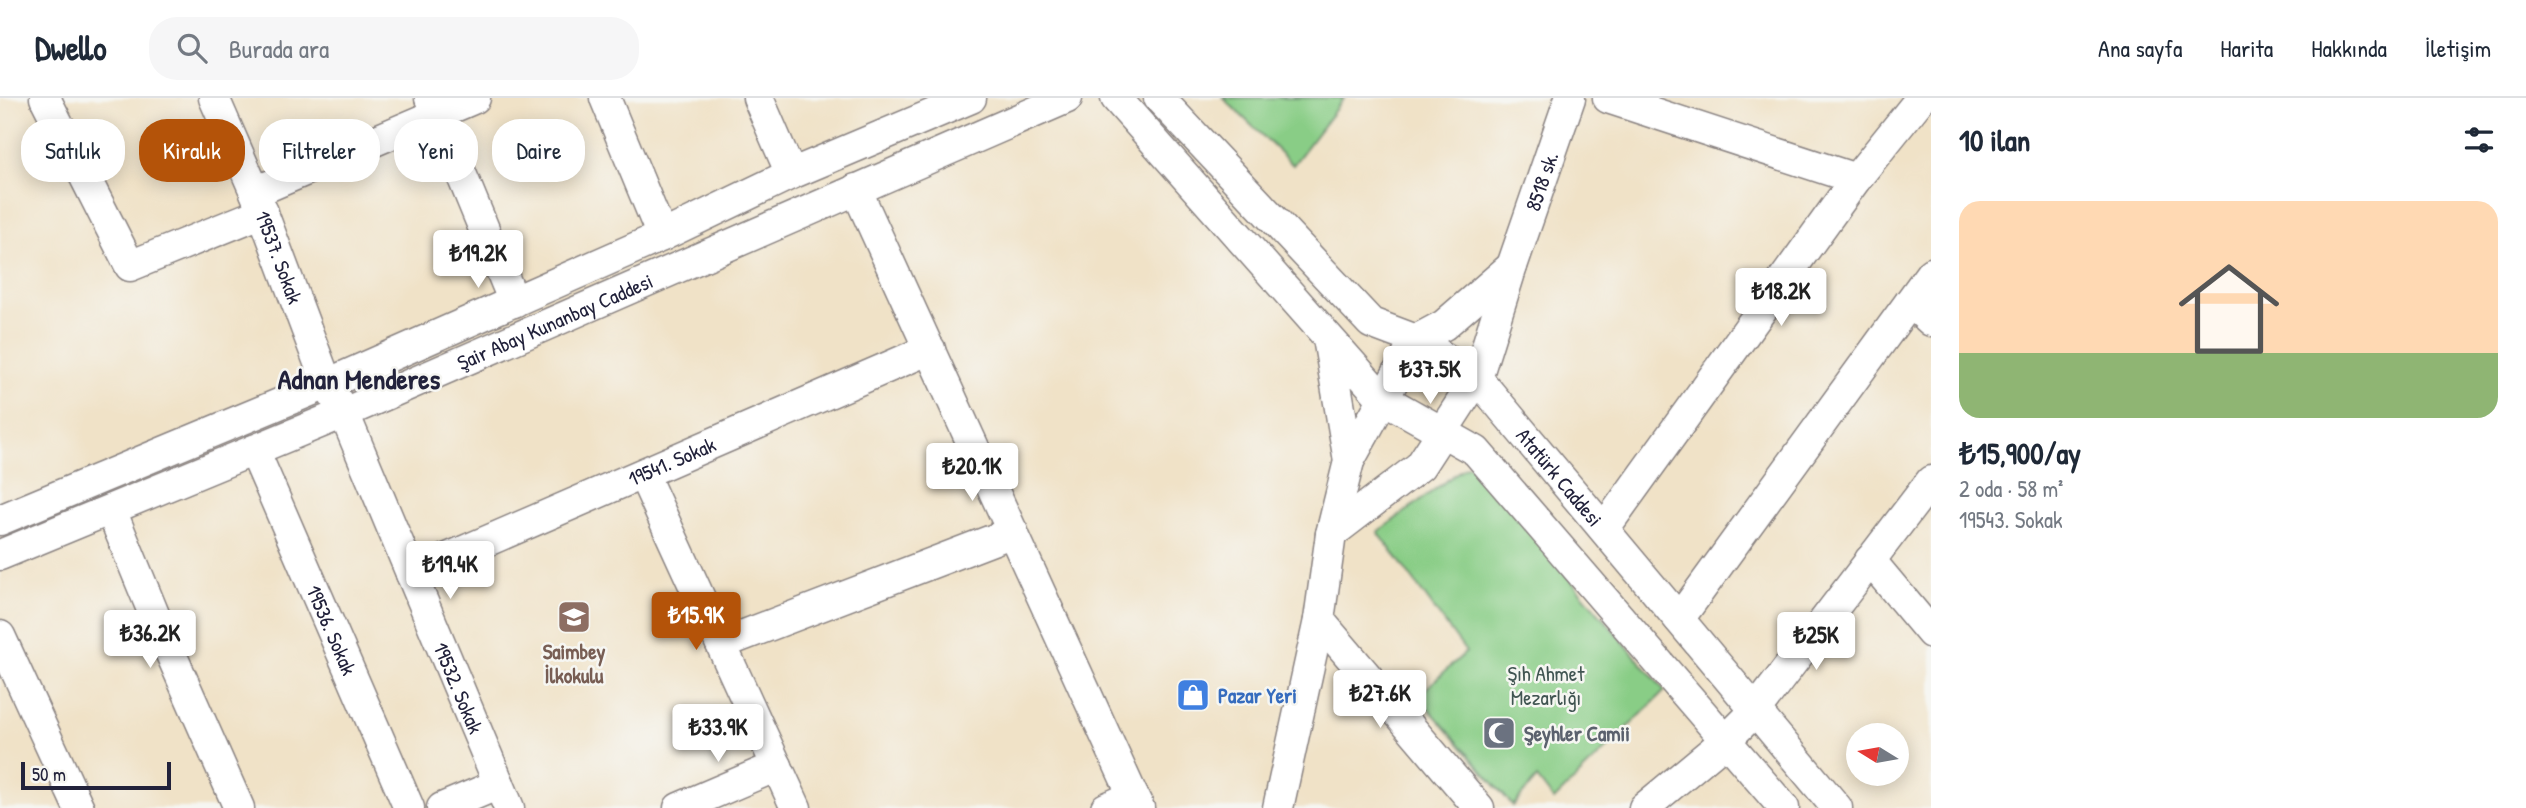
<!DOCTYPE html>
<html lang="tr">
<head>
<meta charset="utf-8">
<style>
  :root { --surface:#fff; --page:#f6f6f7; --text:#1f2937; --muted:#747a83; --line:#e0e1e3; --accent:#b45309 }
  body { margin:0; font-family:"Patrick Hand",sans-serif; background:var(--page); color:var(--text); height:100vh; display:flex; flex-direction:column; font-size:26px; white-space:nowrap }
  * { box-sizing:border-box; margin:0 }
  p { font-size:23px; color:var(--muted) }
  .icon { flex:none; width:38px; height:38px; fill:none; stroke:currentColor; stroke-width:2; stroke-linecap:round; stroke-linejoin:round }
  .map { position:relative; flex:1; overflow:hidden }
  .sheet { display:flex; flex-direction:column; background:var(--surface); width:595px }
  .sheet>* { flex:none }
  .banner { position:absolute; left:21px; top:21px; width:665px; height:63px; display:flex; gap:14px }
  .needle { width:46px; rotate:281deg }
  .tools { position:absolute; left:1846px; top:625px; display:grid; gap:14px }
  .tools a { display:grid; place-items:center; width:63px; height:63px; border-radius:50%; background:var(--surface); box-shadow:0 4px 18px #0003; font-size:35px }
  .scale { position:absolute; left:21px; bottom:18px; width:150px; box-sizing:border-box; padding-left:7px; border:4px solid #22223b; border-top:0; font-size:19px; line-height:24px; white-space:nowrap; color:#22223b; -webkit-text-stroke:5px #f6f6f2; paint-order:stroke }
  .price { position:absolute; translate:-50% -60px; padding:0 16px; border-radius:7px; background:#fff; color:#222; font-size:23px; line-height:46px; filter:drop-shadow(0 2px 4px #0008) }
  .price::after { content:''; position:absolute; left:50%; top:42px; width:21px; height:16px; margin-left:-10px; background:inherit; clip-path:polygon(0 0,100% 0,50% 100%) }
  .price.on { background:var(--accent); color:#fff }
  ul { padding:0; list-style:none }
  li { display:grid; align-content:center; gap:14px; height:371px; padding:0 28px }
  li+li { border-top:2px solid var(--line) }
  li span { display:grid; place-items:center; height:217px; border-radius:21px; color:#555 }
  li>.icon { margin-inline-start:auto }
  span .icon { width:126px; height:126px; fill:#fffc; stroke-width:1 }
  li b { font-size:30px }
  h2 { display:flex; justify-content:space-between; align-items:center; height:84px; padding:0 28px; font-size:30px }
  .chip { padding:0 24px; border-radius:28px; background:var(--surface); box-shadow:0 4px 18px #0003; font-size:24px; line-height:63px }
  .chip.on { background:var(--accent); color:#fff }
  header { display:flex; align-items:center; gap:42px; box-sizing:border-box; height:98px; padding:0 35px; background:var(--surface); border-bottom:2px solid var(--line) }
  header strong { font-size:33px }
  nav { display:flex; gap:38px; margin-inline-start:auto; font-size:24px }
  .search { width:490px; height:63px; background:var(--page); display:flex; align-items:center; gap:18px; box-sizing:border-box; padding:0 24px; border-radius:28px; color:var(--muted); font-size:26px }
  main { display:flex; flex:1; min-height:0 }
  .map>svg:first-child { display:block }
  .green { fill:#89cd86; stroke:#567860; stroke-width:2 }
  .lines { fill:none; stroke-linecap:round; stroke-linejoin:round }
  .minor-casing { stroke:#898281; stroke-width:33 }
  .minor { stroke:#fff; stroke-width:30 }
  .labels { text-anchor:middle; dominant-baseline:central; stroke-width:5; stroke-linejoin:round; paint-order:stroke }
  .street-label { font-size:21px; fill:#22223b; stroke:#f6f6f2 }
  .education-label { font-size:21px; font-weight:bold; fill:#785e54; stroke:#f6f6f2 }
  .park-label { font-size:21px; fill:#415552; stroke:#f6f6f2 }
  .shop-label { font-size:21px; font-weight:bold; fill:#366cbe; stroke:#f6f6f2; text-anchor:start }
  .worship-label { font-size:21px; font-weight:bold; fill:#5b616d; stroke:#f6f6f2; text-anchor:start }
  .district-label { font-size:28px; font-weight:bold; fill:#22223b; stroke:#f6f6f2 }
</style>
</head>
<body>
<header>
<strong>Dwello</strong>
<div class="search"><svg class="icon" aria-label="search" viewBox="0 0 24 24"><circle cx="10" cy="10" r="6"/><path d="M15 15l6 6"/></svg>Burada ara</div>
<nav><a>Ana sayfa</a><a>Harita</a><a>Hakkında</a><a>İletişim</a></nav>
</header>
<main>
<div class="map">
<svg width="1931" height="710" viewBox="0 0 1931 710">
  <rect width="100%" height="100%" fill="#f6f6f2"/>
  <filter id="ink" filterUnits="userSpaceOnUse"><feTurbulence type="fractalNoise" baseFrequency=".0143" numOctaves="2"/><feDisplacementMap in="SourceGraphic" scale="14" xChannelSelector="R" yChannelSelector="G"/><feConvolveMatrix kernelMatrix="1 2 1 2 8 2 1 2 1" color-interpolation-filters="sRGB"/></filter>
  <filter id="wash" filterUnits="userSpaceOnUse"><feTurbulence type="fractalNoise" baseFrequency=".00686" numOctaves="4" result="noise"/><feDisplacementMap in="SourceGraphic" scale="28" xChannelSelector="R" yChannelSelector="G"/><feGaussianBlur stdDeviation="1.57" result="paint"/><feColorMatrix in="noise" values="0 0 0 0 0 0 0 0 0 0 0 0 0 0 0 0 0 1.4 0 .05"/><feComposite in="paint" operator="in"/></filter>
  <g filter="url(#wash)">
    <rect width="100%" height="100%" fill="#f0e2c7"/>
    <path class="green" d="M1223 0H1344L1293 67Z
      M1466 368H1474L1665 593 1554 702 1537 680 1513 708 1418 598 1466 554 1378 434Z"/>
  </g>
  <g filter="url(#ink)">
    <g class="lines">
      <defs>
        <g id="minor">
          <path d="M45 0 130 168 263 114"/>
          <path id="s1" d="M214 0 255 94 327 286 344 315 509 710"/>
          <path d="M430 0 514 204"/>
          <path d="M605 0 662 138"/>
          <path d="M758 0 791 76"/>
          <path d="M1116 0 1382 300 1476 353 1784 710"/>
          <path id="s2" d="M1159 0 1371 225 1416 242 1477 280 1837 710"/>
          <path d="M1608 0 1856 81"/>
          <path d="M856 91 1133 698"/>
          <path d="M255 94 475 0"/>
          <path d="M1910 204 1931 223"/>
          <path d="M1328 240 1349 363"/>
          <path id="s3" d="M254 352 409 710"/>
          <path d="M643 376 796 710"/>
          <path d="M111 412 160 531 239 710"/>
          <path d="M0 422 327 286 662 138 791 76 971 0"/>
          <path d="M1604 431 1856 81 1921 0"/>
          <path id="s4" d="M1331 436 1420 368 1477 280 1512 168 1570 0"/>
          <path id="s5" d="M0 457 344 315 1067 0"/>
          <path d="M1870 462 1931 535"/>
          <path id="s6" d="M411 476 930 251"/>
          <path d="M1679 521 1931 175"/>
          <path d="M1319 522 1479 710"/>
          <path d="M0 538 79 710"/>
          <path d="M721 546 1013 434"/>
          <path d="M442 710 499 686"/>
          <path d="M679 710 777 668"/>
          <path d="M1106 710 1133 698 1139 710"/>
          <path d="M1278 710 1319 522 1331 436 1349 363 1416 242 1444 227 1512 168"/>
          <path d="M1644 710 1726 642 1756 612 1931 383"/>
        </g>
      </defs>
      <use href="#minor" class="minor-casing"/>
      <use href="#minor" class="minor"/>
    </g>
  </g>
  <defs>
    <symbol id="school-square" viewBox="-11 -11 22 22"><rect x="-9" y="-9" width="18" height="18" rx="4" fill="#8d6e63" stroke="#f6f6f2"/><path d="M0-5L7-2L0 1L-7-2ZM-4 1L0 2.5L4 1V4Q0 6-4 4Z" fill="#fff"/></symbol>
    <symbol id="shop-square" viewBox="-11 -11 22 22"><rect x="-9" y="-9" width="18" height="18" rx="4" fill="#3f7fe0" stroke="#f6f6f2"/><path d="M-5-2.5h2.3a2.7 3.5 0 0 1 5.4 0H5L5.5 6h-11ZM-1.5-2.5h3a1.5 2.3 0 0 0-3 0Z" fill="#fff"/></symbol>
    <symbol id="mosque-square" viewBox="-11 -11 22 22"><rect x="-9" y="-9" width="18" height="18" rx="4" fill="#6b7280" stroke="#f6f6f2"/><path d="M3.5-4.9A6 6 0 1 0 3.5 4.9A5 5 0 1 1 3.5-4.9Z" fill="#fff"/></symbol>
  </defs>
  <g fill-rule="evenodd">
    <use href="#school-square" x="555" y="500" width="38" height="38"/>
    <use href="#shop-square" x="1174" y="578" width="38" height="38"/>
    <use href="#mosque-square" x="1480" y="616" width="38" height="38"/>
  </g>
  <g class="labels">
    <g class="street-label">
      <text stroke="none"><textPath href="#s4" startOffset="424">8518 sk.</textPath></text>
      <text stroke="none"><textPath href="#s1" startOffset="172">19537. Sokak</textPath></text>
      <text stroke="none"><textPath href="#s5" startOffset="602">Şair Abay Kunanbay Caddesi</textPath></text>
      <text stroke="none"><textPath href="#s6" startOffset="284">19541. Sokak</textPath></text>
      <text stroke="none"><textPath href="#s2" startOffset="558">Atatürk Caddesi</textPath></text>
      <text stroke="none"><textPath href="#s3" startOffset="196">19536. Sokak</textPath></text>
      <text stroke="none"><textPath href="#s1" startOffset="639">19532. Sokak</textPath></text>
    </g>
    <g class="education-label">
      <text x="574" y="553">Saimbey<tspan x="574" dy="24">İlkokulu</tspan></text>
    </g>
    <g class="park-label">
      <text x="1546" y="575">Şıh Ahmet<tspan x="1546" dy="24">Mezarlığı</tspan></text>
    </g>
    <g class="shop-label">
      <text x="1218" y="597">Pazar Yeri</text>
    </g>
    <g class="worship-label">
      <text x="1524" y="635">Şeyhler Camii</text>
    </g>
    <g class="district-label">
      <text x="359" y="281">Adnan Menderes</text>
    </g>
  </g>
</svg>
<div class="tools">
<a><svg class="needle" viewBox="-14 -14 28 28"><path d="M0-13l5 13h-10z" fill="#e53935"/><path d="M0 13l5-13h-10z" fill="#747a83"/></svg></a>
</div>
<div class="scale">50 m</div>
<b class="price" style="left:478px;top:192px">₺19.2K</b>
<b class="price" style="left:1781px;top:230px">₺18.2K</b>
<b class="price" style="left:1430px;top:308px">₺37.5K</b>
<b class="price" style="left:972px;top:405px">₺20.1K</b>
<b class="price" style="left:450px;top:503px">₺19.4K</b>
<b class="price on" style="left:696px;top:554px">₺15.9K</b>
<b class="price" style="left:150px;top:572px">₺36.2K</b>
<b class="price" style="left:1816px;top:574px">₺25K</b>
<b class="price" style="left:1380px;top:632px">₺27.6K</b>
<b class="price" style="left:718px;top:666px">₺33.9K</b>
<div class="banner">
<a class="chip">Satılık</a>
<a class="chip on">Kiralık</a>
<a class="chip">Filtreler</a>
<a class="chip">Yeni</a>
<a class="chip">Daire</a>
</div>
</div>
<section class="sheet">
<h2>10 ilan<svg class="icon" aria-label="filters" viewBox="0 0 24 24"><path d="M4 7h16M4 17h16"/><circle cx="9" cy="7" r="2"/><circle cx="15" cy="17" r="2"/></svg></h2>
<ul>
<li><span style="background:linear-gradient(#ffd9b3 70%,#8fb573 0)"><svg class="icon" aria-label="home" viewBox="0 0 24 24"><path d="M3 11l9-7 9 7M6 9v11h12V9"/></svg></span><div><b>₺15,900/ay</b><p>2 oda · 58 m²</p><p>19543. Sokak</p></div></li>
</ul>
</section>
</main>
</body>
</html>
